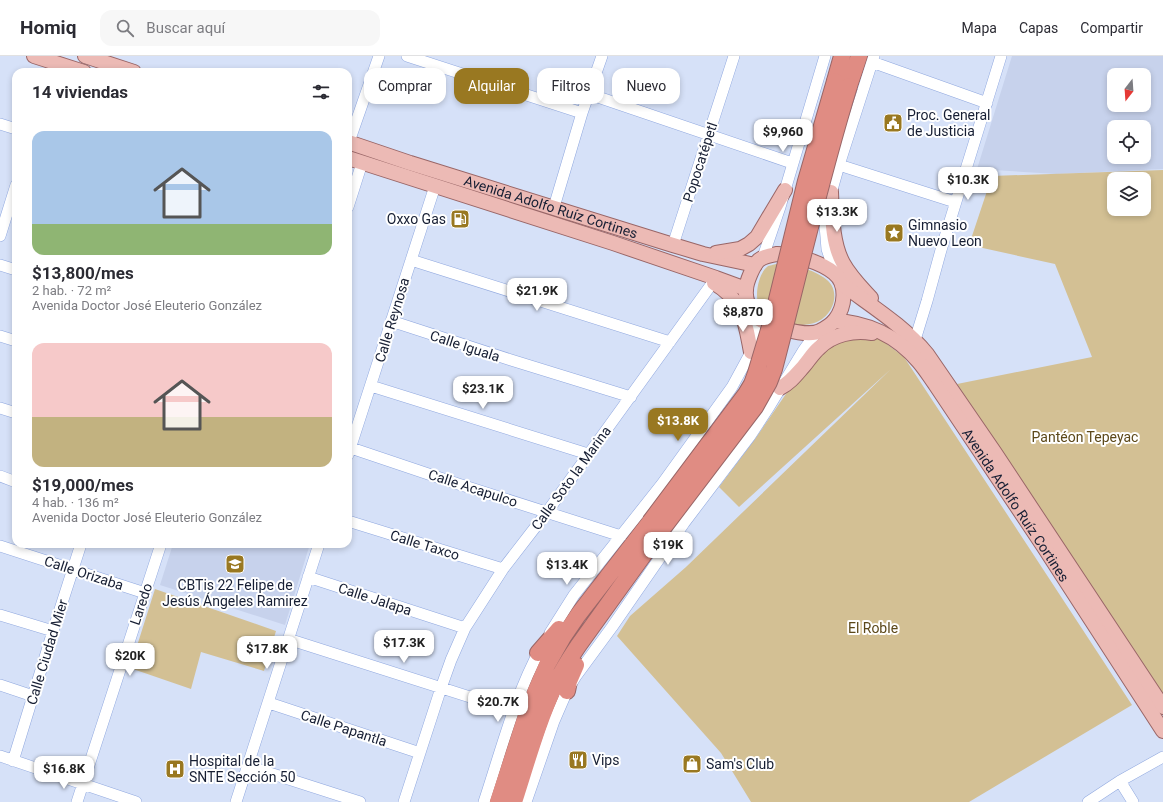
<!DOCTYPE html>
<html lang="es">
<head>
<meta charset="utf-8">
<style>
  :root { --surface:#fff; --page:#f7f7f7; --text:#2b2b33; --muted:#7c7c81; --line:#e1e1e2; --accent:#997821 }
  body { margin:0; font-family:Roboto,sans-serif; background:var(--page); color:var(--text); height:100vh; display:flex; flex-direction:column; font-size:15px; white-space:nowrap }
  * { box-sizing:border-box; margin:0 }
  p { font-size:13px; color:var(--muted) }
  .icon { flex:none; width:22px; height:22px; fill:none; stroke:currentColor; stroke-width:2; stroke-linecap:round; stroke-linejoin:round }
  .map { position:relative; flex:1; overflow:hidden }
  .sheet { position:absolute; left:12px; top:12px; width:340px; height:480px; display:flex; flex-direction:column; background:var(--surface); border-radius:12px; box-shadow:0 2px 6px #0003 }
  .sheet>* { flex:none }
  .top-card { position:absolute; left:364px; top:12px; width:380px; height:36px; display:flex; gap:8px }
  .needle { width:26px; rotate:197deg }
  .buttons { position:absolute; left:1107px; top:12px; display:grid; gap:8px }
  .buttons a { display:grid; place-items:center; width:44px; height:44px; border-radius:8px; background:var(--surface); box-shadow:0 2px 6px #0003; font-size:20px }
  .price { position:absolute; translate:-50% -34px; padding:0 9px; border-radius:8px; background:#fff; color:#222; font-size:13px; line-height:26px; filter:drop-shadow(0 1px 2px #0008) }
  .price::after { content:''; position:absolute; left:50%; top:24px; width:12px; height:9px; margin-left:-6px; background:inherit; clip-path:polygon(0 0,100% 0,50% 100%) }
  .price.active { background:var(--accent); color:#fff }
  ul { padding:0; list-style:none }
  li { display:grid; align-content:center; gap:8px; height:212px; padding:0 20px }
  li span { display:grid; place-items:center; height:124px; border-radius:12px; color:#555 }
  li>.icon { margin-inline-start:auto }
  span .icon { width:72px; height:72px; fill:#fffc; stroke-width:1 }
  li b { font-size:17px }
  h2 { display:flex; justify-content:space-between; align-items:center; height:48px; padding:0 20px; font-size:17px }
  .pill { padding:0 14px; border-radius:12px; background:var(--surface); box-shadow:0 2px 6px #0003; font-size:14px; line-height:36px }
  .pill.active { background:var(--accent); color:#fff }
  header { display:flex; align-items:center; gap:24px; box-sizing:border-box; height:56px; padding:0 20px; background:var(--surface); border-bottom:1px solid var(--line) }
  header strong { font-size:19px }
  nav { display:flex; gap:22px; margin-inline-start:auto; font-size:14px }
  .search { width:280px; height:36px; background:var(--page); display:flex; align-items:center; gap:10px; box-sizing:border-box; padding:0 14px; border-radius:12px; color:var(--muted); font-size:15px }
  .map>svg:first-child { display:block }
  .built { fill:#c7d2ec; fill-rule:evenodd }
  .green { fill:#d3c094; fill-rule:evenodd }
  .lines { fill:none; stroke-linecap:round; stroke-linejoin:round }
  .minor-casing { stroke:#90a8df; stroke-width:12 }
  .major-casing { stroke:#996667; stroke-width:16 }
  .highway-casing { stroke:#996667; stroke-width:18 }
  .minor { stroke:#fff; stroke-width:11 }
  .major { stroke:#ecbab5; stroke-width:14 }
  .highway { stroke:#e08c83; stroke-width:16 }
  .highway-bridge-casing { stroke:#996667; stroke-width:18; stroke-linecap:butt }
  .highway-bridge { stroke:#e08c83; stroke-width:16 }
  .labels { text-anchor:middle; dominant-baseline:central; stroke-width:4; stroke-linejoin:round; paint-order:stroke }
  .poi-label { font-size:14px; fill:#161e33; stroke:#fff; text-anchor:start }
  .street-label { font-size:14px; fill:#161e33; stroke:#fff }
  .park-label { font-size:14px; fill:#5c4819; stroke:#fff }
</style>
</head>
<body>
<header>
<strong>Homiq</strong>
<div class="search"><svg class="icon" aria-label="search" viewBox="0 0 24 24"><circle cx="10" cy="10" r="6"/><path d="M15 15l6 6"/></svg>Buscar aquí</div>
<nav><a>Mapa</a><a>Capas</a><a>Compartir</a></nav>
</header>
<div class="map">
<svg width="1163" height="746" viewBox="0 0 1163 746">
  <rect width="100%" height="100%" fill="#d6e1f8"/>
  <path class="built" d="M1012 0H1163V113L1056 118 977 113ZM1114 19H1144V49H1114ZM1114 71H1144V101H1114Z
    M173 488H310L285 569 160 529Z"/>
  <path class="green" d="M1163 114V638L957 328 1092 301 1055 208 969 189 992 120ZM1114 123H1144V153H1114Z
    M776 208C792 209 810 212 823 221 845 234 832 265 810 268 804 269 797 270 792 268 784 266 766 259 761 253 753 244 758 218 767 211 769 209 774 209 776 208Z
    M837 282H879L904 301 1132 649 969 746H751L721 697 617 580 630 560 686 511 891 313 739 451 719 431 755 383 819 290Z
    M155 533 276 575 264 615 201 596 191 633 130 612Z"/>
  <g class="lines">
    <defs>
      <path id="minor" d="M407 0 582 57
        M872 6 987 47
        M589 38 792 107
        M0 68 16 73
        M349 86 379 0
        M839 109 955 146
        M348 151 362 107
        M554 151 582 57 602 0
        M0 180 16 129
        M673 189 734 0
        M763 201 780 151 825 0
        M411 204 670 286
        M0 209 16 214
        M835 217 827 193 825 169 826 155 839 109 874 0
        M391 265 511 304 631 341
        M0 280 16 285
        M915 284 927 245 941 194 1001 0
        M371 330 588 398
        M0 352 16 357
        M348 391 455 427 621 480
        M348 399 435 130
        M0 420 16 426
        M348 465 503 513
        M0 490 145 537
        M308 521 465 572
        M0 559 53 575
        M550 577 574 539 662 428 732 331 751 296 755 280 754 259
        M288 583 514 655
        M0 629 33 640
        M269 647 420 697
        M0 700 136 746
        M13 705 53 575 81 488
        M248 710 360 746
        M1120 725 1133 746
        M77 746 161 488
        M236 746 319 488
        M404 746 441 632 451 604 465 572 503 513 547 456 716 222
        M484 746C501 695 515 639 541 592
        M526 746 554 665 567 635 576 620 612 571 684 467 750 380 769 351 803 295 816 277
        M1088 746 1120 725 1163 701"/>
      <g id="major">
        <path d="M34 0 84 16"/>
        <path d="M85 0 134 16"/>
        <path id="s1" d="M348 86 410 107 673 189 703 198 755 209"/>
        <path d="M348 102 613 187 716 222 746 233"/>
        <path d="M831 136C832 159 832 187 843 207 850 220 861 231 871 242"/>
        <path d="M716 197 740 193 749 188 757 181 785 134"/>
        <path d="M777 198C793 198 821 206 834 217 848 228 845 251 835 264 831 269 826 272 820 275 807 282 765 270 754 259 749 254 745 241 746 234 746 226 754 208 759 204 764 200 771 199 777 198Z"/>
        <path d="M714 227C744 245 745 265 751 296"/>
        <path d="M842 228C871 250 903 269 927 298L995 397 1163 651"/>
        <path id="s2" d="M834 265C867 266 897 280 919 306 925 313 930 321 935 328L1044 491 1163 675"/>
        <path d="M780 332C790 327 796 319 803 311 809 304 813 297 819 292 833 278 854 274 872 277"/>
      </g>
      <path id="highway" d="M835 25 842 0
        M849 30 859 0
        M538 597 559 573
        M567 635 569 625 576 609
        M498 746 529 651 547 609 563 581 578 559 650 466
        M514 746C527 706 538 665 556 627 562 614 570 602 578 590L660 476"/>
    </defs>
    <use href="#minor" class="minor-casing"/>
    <use href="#major" class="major-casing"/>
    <use href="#highway" class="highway-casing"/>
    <use href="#minor" class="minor"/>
    <use href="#major" class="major"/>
    <use href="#highway" class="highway"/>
    <defs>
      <path id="highway-bridge" d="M650 466 746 338 752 328 756 317 772 264 806 125 835 25
        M660 476 755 351 769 326 774 313C799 218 820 123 849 30"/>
    </defs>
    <use href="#highway-bridge" class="highway-bridge-casing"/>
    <use href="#highway-bridge" class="highway-bridge"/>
  </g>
  <defs>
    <symbol id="civic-square" viewBox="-11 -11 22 22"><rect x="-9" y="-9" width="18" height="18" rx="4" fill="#997821" stroke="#fff"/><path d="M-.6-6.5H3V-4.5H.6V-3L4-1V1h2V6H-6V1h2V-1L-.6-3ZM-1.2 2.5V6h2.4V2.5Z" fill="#fff"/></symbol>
    <symbol id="fuel-square" viewBox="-11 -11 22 22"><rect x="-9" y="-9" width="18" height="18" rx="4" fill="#997821" stroke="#fff"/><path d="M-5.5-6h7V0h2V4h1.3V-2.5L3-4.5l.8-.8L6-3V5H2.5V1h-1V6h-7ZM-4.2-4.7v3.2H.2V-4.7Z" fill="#fff"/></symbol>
    <symbol id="sight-square" viewBox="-11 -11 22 22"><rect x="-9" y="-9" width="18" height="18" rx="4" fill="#997821" stroke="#fff"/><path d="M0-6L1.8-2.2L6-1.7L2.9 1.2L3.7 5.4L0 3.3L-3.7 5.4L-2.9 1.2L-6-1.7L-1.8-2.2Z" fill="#fff"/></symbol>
    <symbol id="university-square" viewBox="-11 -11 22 22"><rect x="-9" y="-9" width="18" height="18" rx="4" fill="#997821" stroke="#fff"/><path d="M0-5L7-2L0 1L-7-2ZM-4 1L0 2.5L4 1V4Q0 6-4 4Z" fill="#fff"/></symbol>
    <symbol id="restaurant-square" viewBox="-11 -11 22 22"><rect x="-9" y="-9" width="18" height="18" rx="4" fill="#997821" stroke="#fff"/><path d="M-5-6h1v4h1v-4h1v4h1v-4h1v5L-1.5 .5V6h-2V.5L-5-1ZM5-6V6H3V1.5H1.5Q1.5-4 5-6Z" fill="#fff"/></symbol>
    <symbol id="shop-square" viewBox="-11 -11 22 22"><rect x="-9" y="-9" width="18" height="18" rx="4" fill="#997821" stroke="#fff"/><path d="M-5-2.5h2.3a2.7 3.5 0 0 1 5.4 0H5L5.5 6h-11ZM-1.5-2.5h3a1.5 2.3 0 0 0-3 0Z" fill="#fff"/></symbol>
    <symbol id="hospital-square" viewBox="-11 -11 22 22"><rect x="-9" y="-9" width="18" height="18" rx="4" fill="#997821" stroke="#fff"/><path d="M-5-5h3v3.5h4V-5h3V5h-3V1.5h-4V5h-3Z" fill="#fff"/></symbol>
  </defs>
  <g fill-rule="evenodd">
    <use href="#civic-square" x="882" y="56" width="22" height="22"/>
    <use href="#fuel-square" x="449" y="152" width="22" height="22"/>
    <use href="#sight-square" x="883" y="166" width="22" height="22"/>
    <use href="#university-square" x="224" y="497" width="22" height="22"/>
    <use href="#restaurant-square" x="567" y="693" width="22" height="22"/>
    <use href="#shop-square" x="681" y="697" width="22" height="22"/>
    <use href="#hospital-square" x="164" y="702" width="22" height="22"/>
  </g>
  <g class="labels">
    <g class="poi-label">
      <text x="907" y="59">Proc. General<tspan x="907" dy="16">de Justicia</tspan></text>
      <text x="446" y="163" text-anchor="end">Oxxo Gas</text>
      <text x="908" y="169">Gimnasio<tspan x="908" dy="16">Nuevo Leon</tspan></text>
      <text x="235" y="529" text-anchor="middle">CBTis 22 Felipe de<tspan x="235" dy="16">Jesús Ángeles Ramirez</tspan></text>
      <text x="592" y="704">Vips</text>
      <text x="189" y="705">Hospital de la<tspan x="189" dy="16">SNTE Sección 50</tspan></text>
      <text x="706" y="708">Sam's Club</text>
    </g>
    <g class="street-label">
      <text transform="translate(700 106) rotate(-72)">Popocatépetl</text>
      <text stroke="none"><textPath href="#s1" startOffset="213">Avenida Adolfo Ruíz Cortines</textPath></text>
      <text transform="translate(392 264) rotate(-73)">Calle Reynosa</text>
      <text transform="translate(465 290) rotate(18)">Calle Iguala</text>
      <text transform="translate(571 422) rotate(-54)">Calle Soto la Marina</text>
      <text transform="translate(473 432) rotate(18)">Calle Acapulco</text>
      <text stroke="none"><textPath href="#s2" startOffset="270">Avenida Adolfo Ruíz Cortines</textPath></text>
      <text transform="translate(425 489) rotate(17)">Calle Taxco</text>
      <text transform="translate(84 517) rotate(18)">Calle Orizaba</text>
      <text transform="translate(375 543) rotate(18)">Calle Jalapa</text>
      <text transform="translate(141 548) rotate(-72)">Laredo</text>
      <text transform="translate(47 596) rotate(-73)">Calle Ciudad Mier</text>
      <text transform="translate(344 672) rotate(18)">Calle Papantla</text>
    </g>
    <g class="park-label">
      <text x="1085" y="381">Pantéon Tepeyac</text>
      <text x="873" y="572">El Roble</text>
    </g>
  </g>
</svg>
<div class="buttons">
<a><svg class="needle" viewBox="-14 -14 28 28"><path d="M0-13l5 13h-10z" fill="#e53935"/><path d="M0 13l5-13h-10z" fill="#7c7c81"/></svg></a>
<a><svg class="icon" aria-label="locate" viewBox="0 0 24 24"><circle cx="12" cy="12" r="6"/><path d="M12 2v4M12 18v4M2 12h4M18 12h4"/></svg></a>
<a><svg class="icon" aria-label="layers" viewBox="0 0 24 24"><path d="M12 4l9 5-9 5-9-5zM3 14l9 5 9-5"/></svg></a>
</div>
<b class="price" style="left:783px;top:97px">$9,960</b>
<b class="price" style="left:968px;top:145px">$10.3K</b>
<b class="price" style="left:837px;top:177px">$13.3K</b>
<b class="price" style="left:537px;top:256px">$21.9K</b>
<b class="price" style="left:743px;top:277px">$8,870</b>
<b class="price" style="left:483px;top:354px">$23.1K</b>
<b class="price active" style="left:678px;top:386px">$13.8K</b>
<b class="price" style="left:668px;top:510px">$19K</b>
<b class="price" style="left:567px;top:530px">$13.4K</b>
<b class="price" style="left:404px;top:608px">$17.3K</b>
<b class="price" style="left:267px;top:614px">$17.8K</b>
<b class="price" style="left:130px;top:621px">$20K</b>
<b class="price" style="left:498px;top:667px">$20.7K</b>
<b class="price" style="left:64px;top:734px">$16.8K</b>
<div class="top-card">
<a class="pill">Comprar</a>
<a class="pill active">Alquilar</a>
<a class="pill">Filtros</a>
<a class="pill">Nuevo</a>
</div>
<section class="sheet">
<h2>14 viviendas<svg class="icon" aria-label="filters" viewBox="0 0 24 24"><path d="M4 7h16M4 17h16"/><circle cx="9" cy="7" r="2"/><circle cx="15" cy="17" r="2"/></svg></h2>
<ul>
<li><span style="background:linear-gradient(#a9c7e8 75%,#8fb573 0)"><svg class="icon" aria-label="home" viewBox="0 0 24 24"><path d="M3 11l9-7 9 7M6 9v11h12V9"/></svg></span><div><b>$13,800/mes</b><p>2 hab. · 72 m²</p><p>Avenida Doctor José Eleuterio González</p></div></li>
<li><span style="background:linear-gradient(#f6c9c9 60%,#c2b280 0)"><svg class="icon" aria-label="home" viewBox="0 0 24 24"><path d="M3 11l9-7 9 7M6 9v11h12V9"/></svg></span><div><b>$19,000/mes</b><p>4 hab. · 136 m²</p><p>Avenida Doctor José Eleuterio González</p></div></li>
</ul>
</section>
</div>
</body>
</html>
